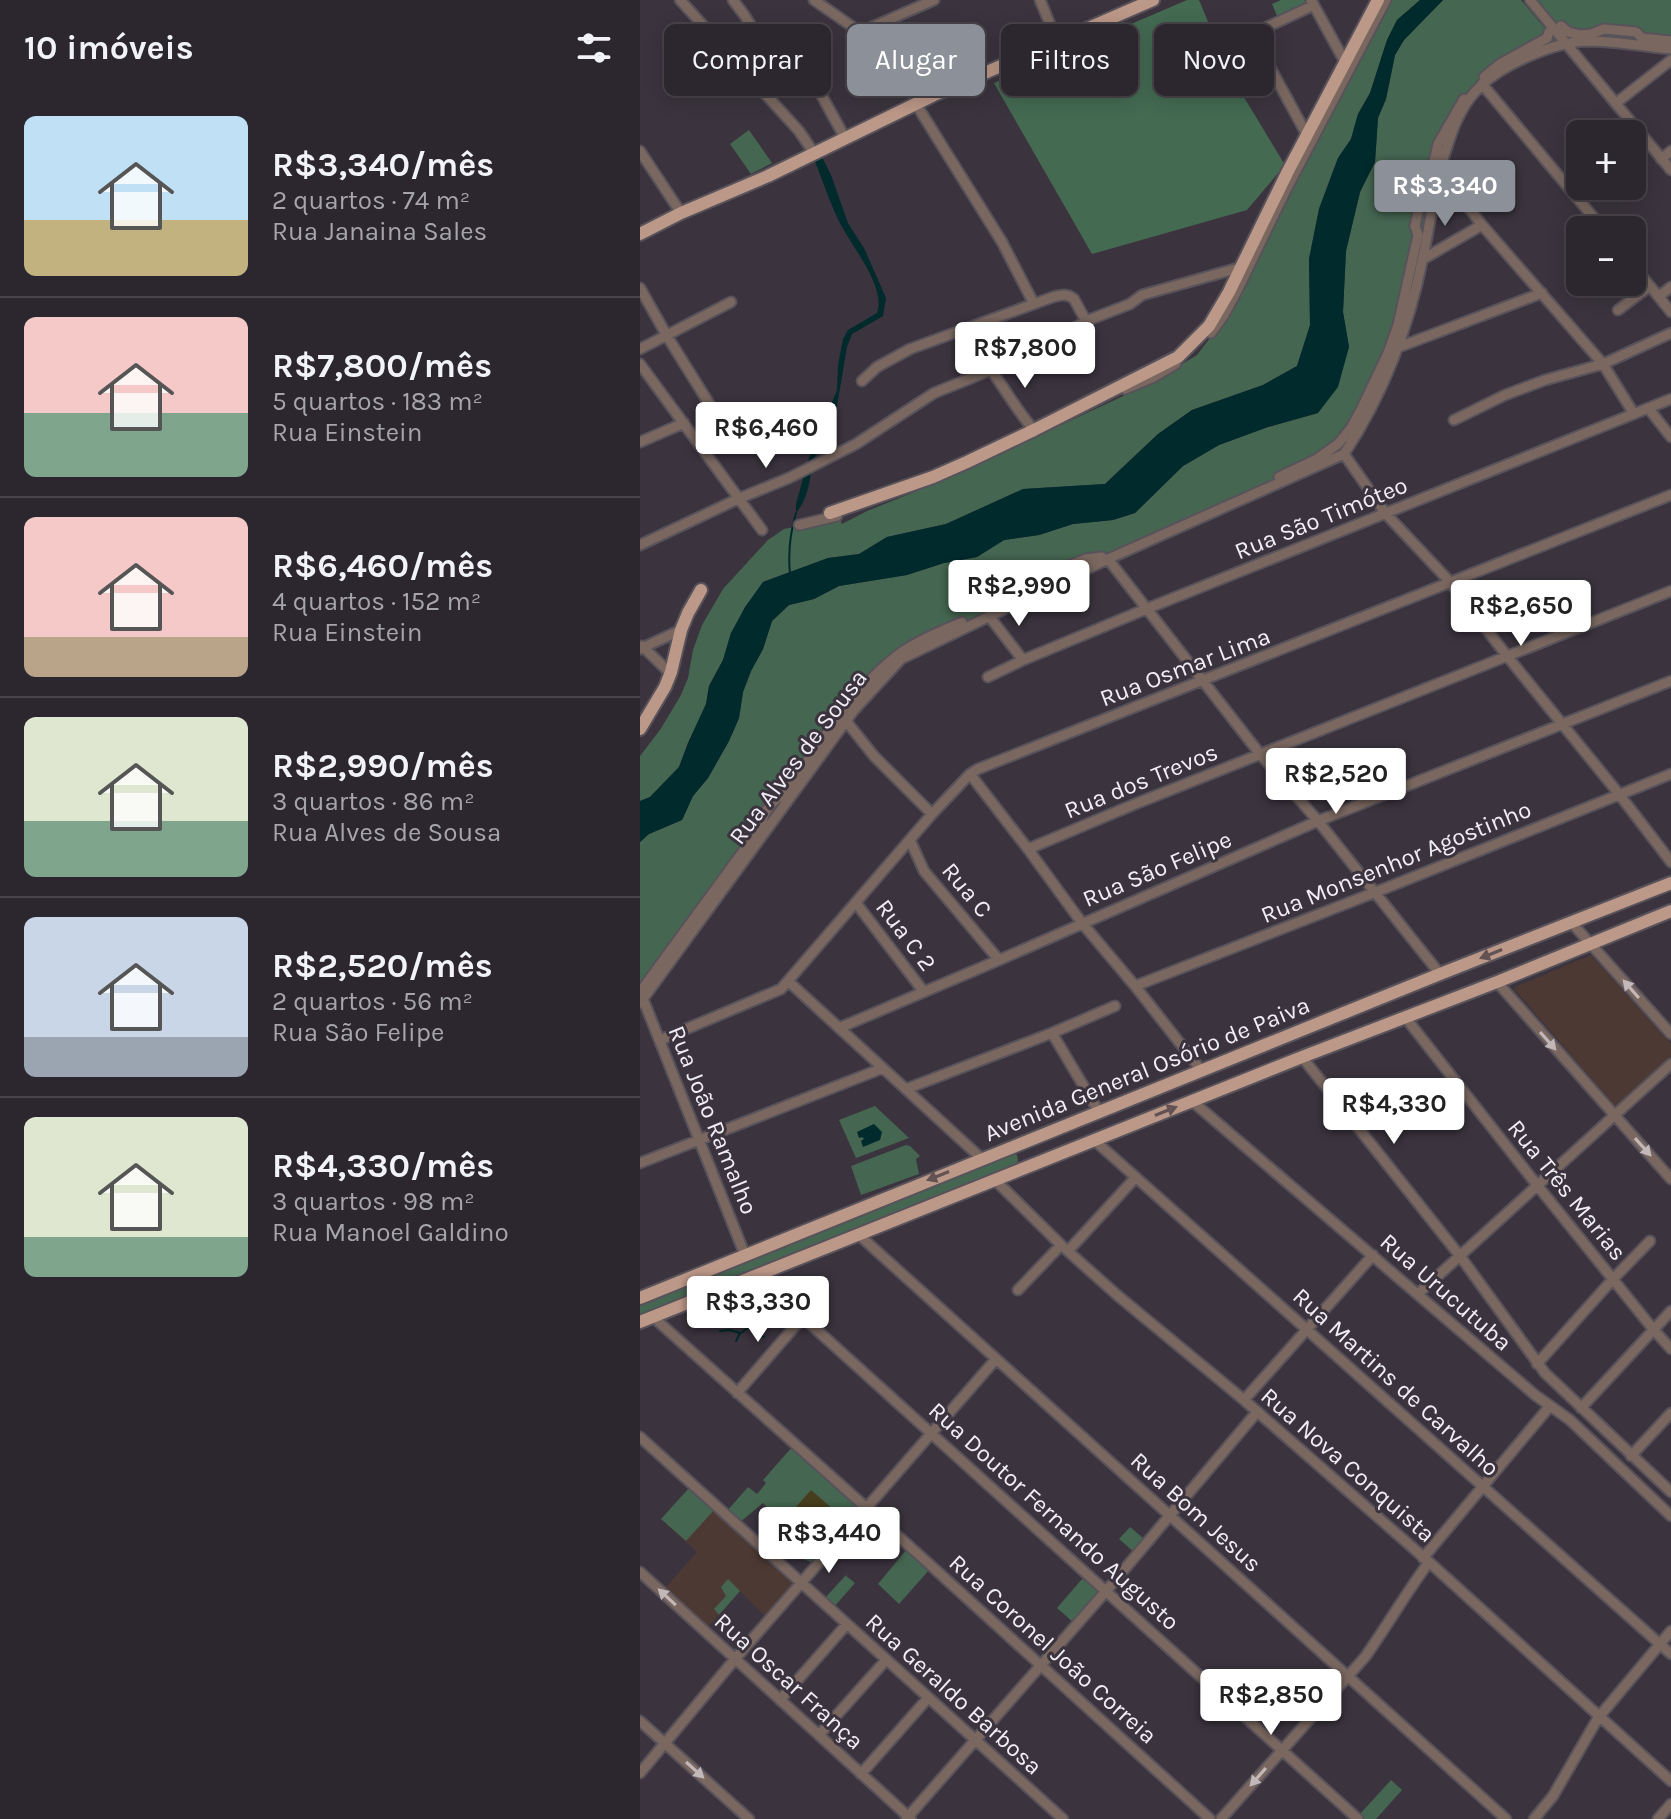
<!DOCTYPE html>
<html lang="pt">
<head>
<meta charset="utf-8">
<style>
  :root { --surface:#2c272e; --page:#342f36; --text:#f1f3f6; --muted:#a6a5aa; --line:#48444a; --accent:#8c9099 }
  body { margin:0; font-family:Karla,sans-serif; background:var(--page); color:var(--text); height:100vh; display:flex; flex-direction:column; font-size:30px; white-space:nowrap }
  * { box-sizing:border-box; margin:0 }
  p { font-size:26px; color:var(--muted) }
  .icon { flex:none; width:44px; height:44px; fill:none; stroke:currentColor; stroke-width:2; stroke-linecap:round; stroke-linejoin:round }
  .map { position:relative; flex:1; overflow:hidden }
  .panel { display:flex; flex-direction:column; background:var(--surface); width:640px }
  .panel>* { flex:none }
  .hud { position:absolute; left:24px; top:24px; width:760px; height:72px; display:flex; gap:16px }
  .fabs { position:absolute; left:926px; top:120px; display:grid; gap:16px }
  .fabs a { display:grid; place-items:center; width:80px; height:80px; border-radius:12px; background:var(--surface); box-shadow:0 4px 20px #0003,0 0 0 2px var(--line); font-size:40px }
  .price { position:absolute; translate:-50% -68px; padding:0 18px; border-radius:8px; background:#fff; color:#222; font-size:26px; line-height:52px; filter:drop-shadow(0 2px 4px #0008) }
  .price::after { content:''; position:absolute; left:50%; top:48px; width:24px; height:18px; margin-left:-12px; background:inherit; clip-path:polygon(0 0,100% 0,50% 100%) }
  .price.on { background:var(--accent); color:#fff }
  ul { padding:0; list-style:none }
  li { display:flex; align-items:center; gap:24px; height:200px; padding:0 24px }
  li+li { border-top:2px solid var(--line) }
  li span { display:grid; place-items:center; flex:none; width:224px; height:160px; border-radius:12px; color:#555 }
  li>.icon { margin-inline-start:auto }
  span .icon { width:96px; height:96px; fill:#fffc; stroke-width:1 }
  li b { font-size:34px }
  h2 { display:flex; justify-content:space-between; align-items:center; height:96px; padding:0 24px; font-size:34px }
  .chip { padding:0 28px; border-radius:12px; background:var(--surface); box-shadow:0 4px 20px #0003,0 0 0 2px var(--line); font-size:28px; line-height:72px }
  .chip.on { background:var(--accent); color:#fff }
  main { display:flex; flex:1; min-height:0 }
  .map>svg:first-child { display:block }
  .education { fill:#4d3933 }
  .green { fill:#456651 }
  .forest { fill:#446a52 }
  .sand { fill:#473e1e }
  .water { fill:#002a2c }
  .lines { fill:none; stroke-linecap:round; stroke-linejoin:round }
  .stream { stroke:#002a2c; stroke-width:2 }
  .minor-casing { stroke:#58525b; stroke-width:13 }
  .major-casing { stroke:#58525b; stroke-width:16 }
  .minor { stroke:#7a6860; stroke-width:9 }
  .major { stroke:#bc9888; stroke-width:12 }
  .oneway { fill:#625254 }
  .oneway2 { fill:#c2b8b9 }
  .labels { text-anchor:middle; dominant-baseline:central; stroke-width:6; stroke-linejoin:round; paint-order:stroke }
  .street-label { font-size:24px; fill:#f2eef5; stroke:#3b343e }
</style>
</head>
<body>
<main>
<section class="panel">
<h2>10 imóveis<svg class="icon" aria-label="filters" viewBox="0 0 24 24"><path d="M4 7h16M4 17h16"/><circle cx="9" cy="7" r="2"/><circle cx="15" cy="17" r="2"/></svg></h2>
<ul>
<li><span style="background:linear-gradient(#bfe0f5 65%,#c2b280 0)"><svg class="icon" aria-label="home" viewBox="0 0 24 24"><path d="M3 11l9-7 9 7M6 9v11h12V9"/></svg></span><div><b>R$3,340/mês</b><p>2 quartos · 74 m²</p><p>Rua Janaina Sales</p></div></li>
<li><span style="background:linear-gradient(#f6c9c9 60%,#7fa58c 0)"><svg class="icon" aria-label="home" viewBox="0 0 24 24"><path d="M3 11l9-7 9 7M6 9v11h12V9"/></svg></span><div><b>R$7,800/mês</b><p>5 quartos · 183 m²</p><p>Rua Einstein</p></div></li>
<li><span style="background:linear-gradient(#f6c9c9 75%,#b9a48a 0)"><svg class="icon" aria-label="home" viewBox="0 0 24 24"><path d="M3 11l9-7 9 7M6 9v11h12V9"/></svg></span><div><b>R$6,460/mês</b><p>4 quartos · 152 m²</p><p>Rua Einstein</p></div></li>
<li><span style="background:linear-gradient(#dfe7d0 65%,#7fa58c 0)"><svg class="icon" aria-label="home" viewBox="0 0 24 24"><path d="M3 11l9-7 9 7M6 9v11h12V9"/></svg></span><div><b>R$2,990/mês</b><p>3 quartos · 86 m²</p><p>Rua Alves de Sousa</p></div></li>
<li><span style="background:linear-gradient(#c9d6e8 75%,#9aa5b1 0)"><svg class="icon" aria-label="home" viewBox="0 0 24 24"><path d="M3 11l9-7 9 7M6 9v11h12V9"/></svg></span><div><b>R$2,520/mês</b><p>2 quartos · 56 m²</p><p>Rua São Felipe</p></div></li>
<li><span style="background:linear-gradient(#dfe7d0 75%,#7fa58c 0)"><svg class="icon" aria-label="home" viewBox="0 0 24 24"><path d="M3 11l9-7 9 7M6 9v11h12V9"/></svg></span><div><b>R$4,330/mês</b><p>3 quartos · 98 m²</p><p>Rua Manoel Galdino</p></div></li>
</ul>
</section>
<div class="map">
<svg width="1031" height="1819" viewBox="0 0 1031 1819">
  <rect width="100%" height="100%" fill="#3b343e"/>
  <path class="education" d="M951 955 1031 1044V1056L975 1106 874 989 875 987Z
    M50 1487 153 1584 125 1616 100 1591 68 1627 25 1588 57 1552 21 1519Z"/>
  <path class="green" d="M750 0H780L757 20 747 40 730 93 718 114 711 139 698 158 679 209 669 259 670 326 657 366 623 385 552 410 518 434 465 484 383 489 306 524 247 537 219 554 188 558 123 582 91 633 83 660 69 686 66 704 48 743 39 767 10 797 0 801V756L20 730 41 695 48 678 53 650 62 625 83 589 128 540 144 529 199 518 202 524 227 511 299 482 509 384 557 355 594 307 682 132 728 46 737 25Z
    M803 0H881L917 43 872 61 839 79 801 145 778 262 755 345 719 421 702 450 456 560 246 669 0 997V842L9 834 42 820 53 796 68 778 89 741 99 718 103 692 111 671 123 649 132 621 149 605 174 599 199 586 267 575 304 563 337 557 364 540 399 535 433 524 473 520 495 513 543 466 579 445 628 427 678 413 709 347 703 312 706 251 720 192 735 162 738 118 746 99 755 55 764 40Z
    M898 0H1031V45L944 38 923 32Z
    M109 130 132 163 111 174 90 144Z
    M235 1106 269 1138 216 1158 199 1120Z
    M266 1145 270 1146 280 1156 276 1159 279 1174 221 1195 211 1166Z
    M371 1153 377 1155 378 1160 375 1167 0 1316V1303Z
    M153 1446 222 1508 174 1563C156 1559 145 1540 134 1527L140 1520 123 1503 99 1523 87 1511 108 1487 117 1494 126 1483 123 1480Z
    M50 1487 74 1510 46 1541 21 1519Z
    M490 1527 503 1538 495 1553 479 1539Z
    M267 1549 290 1569 259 1604 238 1584Z
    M208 1573 206 1576 215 1583 193 1608 184 1599Z
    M88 1579 100 1591 79 1615 74 1609 86 1596 81 1587Z
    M442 1579 462 1591 434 1623 417 1608Z
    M751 1780 762 1790 736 1819H724L719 1815Z"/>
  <path class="forest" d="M547 0H559L579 48 599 89 645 165 607 210 452 254 354 83Z
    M641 0H664L668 5 638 18 632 4Z"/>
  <path class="sand" d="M171 1490 202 1517 169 1553 139 1526Z"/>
  <path class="water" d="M780 0H803L764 40 755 55 746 99 738 118 735 162 720 192 706 251 703 312 709 347 698 387 678 413 628 427 579 445 543 466 495 513 473 520 433 524 399 535 364 540 337 557 304 563 267 575 199 586 174 599 149 605 132 621 123 649 111 671 103 692 99 718 89 741 68 778 53 796 42 820 9 834 0 842V801L10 797 39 767 48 743 66 704 69 686 83 660 91 633 105 607 123 582 188 558 219 554 247 537 306 524 383 489 465 484 518 434 552 410 623 385 657 366 670 325 669 259 679 209 698 158 711 139 718 114 730 93 747 40 757 20Z
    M181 155 191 175 208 223 224 248 246 298 243 316 212 334 207 347 197 406 172 464 168 466 169 458 197 390 198 365 203 339 208 330 237 313C247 285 208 243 197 217 188 198 182 178 174 159Z
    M171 472C169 487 166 501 156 513V504L164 475Z
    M234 1124 242 1132 240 1140 223 1147 221 1141 224 1139 222 1137 219 1138 217 1132Z"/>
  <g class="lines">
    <path class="stream" d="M150 574C148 553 150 533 156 513
      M109 1327 124 1337
      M80 1331 90 1330 100 1333 96 1341
      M101 1333 118 1320"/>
    <defs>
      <path id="minor" d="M40 0 159 131 174 153
        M93 0 105 16 118 37 130 47 155 60 177 87 205 138
        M174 0 217 30 223 31 294 0
        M400 0 417 41
        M671 0 705 62
        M890 0 1031 170
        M921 26 928 32 940 35 951 34 964 29 996 32 1002 38 1031 41
        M844 77 860 64 907 38 909 32
        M842 84 964 230
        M976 103 1031 60
        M276 104 362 242 394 304
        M667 135 612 34 674 5
        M0 151 41 213
        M1021 159 1031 151
        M801 171 842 225 963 364 994 414
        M783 259 842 225
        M992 264 1031 312
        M0 288 27 336 70 405
        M1019 296 1031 287
        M978 310 1010 286
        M571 333 584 315 598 289 647 188 746 0
        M759 347 902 293
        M0 349 91 302
        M0 364 122 530
        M351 370C366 390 377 411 394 430
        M222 381 237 367 270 349 413 297C421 295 427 293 434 299L446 321
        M485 389 514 377 536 364
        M1009 409 1031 437
        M814 420 865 395 905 380 963 364 1031 333
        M0 442 44 423
        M704 454 746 514 811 583 867 656 979 794 1031 862
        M639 477 677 459 698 444 711 428 721 410 748 353 758 325 778 235 775 226 779 207 786 196 798 144 824 99
        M159 525 197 516
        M0 545 100 498 149 478 216 444 294 393 351 370 378 355 393 352 446 321 490 304 502 295 602 267
        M468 559 620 754 678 821 800 974
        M412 580 426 567 446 559 462 557
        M349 616 383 660
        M2 646 28 671 31 672
        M0 649 41 630
        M348 677 383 660 506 609 1031 399
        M206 721 234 756 292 814
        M330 774 388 849 442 923 495 986 561 1070
        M270 840 284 871 359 960
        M388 849 495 804 1031 591
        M216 903 284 992
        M931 922 1031 1034
        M148 981 342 1159
        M857 982 1031 1179
        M495 986 736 892 1031 774
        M0 992 121 827C123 812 130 801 145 794 178 746 214 687 262 652 280 639 302 631 322 622
        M3 999 105 1255
        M0 1003 214 710 261 659 468 559 704 454C743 395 769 327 783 257 791 220 795 180 808 144 814 124 825 100 841 86 863 64 915 42 946 41 974 41 1003 46 1031 49
        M765 1017 897 1185 1013 1329 1031 1349
        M199 1028 359 960 678 821 1031 681
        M412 1033 459 1112
        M20 1040 141 989 292 814 330 774 338 769 1031 495
        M662 1057 820 1256 905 1373 1031 1492
        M266 1089 412 1033 475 1006
        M552 1101 895 1395 930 1420 1031 1516
        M454 1140 1031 1654
        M0 1163 243 1068
        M355 1180 421 1245 477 1295 604 1400 789 1562 1031 1781
        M219 1235 866 1819
        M428 1251 496 1177
        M117 1276 718 1819
        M378 1290 421 1245
        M779 1293 1031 1064
        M13 1317 287 1562 570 1819
        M897 1364 973 1279 1010 1241
        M97 1393 163 1317
        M604 1400 733 1255
        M941 1408 1031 1311
        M0 1437 423 1819
        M991 1456 1031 1413
        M783 1558 910 1406
        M0 1572 271 1819
        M140 1700 207 1624
        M0 1721 109 1819
        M179 1735 246 1660
        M0 1773 95 1659 356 1359
        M221 1774 288 1698
        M266 1819 467 1590 617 1412
        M581 1819 725 1657C747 1626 766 1593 789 1562
        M894 1819 913 1796 958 1718 1031 1631
        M1018 1819 1031 1804"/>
      <path id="major" d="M0 234 41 213 128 176 294 95 513 0
        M190 513 293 477 327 462 394 430 538 357 569 326 589 292 648 171 738 0
        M0 729 25 687 31 672 41 630 48 613 61 590
        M0 1298 800 974 1031 883
        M0 1322 662 1057 857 982 1031 911"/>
    </defs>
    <use href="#minor" class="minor-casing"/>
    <use href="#major" class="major-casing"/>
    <use href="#minor" class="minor"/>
    <use href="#major" class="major"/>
  </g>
  <defs><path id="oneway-solid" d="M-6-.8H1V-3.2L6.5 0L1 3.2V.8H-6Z" transform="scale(2)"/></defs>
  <g class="oneway">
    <use href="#oneway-solid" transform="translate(851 954) rotate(158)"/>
    <use href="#oneway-solid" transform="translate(526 1111) rotate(-22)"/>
    <use href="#oneway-solid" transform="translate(298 1176) rotate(158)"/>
  </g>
  <g class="oneway2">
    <use href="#oneway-solid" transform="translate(991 989) rotate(-131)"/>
    <use href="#oneway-solid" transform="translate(908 1041) rotate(49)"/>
    <use href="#oneway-solid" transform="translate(1003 1147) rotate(48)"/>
    <use href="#oneway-solid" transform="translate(27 1597) rotate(-137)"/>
    <use href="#oneway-solid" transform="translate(55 1770) rotate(42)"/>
    <use href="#oneway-solid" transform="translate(618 1777) rotate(131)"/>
  </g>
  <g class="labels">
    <g class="street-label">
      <text transform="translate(681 518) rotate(-22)">Rua São Timóteo</text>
      <text transform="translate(545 667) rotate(-21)">Rua Osmar Lima</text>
      <text transform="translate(158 757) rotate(-53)">Rua Alves de Sousa</text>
      <text transform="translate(501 781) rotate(-22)">Rua dos Trevos</text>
      <text transform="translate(756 862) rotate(-22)">Rua Monsenhor Agostinho</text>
      <text transform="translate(517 869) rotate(-23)">Rua São Felipe</text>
      <text transform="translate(327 890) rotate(50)">Rua C</text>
      <text transform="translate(266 935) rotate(53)">Rua C 2</text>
      <text transform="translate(507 1069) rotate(-22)">Avenida General Osório de Paiva</text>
      <text transform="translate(73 1120) rotate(68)">Rua João Ramalho</text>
      <text transform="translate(927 1190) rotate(51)">Rua Três Marias</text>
      <text transform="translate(806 1292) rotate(41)">Rua Urucutuba</text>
      <text transform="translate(756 1382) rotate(42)">Rua Martins de Carvalho</text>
      <text transform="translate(708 1465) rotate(41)">Rua Nova Conquista</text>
      <text transform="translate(556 1512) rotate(42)">Rua Bom Jesus</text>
      <text transform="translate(414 1516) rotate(42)">Rua Doutor Fernando Augusto</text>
      <text transform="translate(413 1649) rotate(42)">Rua Coronel João Correia</text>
      <text transform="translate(149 1681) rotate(42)">Rua Oscar França</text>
      <text transform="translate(314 1694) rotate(42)">Rua Geraldo Barbosa</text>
    </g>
  </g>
</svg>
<div class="fabs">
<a>+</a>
<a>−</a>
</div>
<b class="price on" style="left:805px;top:228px">R$3,340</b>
<b class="price" style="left:385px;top:390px">R$7,800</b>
<b class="price" style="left:126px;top:470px">R$6,460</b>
<b class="price" style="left:379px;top:628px">R$2,990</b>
<b class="price" style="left:881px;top:648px">R$2,650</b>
<b class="price" style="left:696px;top:816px">R$2,520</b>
<b class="price" style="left:754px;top:1146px">R$4,330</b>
<b class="price" style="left:118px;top:1344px">R$3,330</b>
<b class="price" style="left:189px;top:1575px">R$3,440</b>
<b class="price" style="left:631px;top:1737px">R$2,850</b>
<div class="hud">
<a class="chip">Comprar</a>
<a class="chip on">Alugar</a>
<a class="chip">Filtros</a>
<a class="chip">Novo</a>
</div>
</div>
</main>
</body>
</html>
